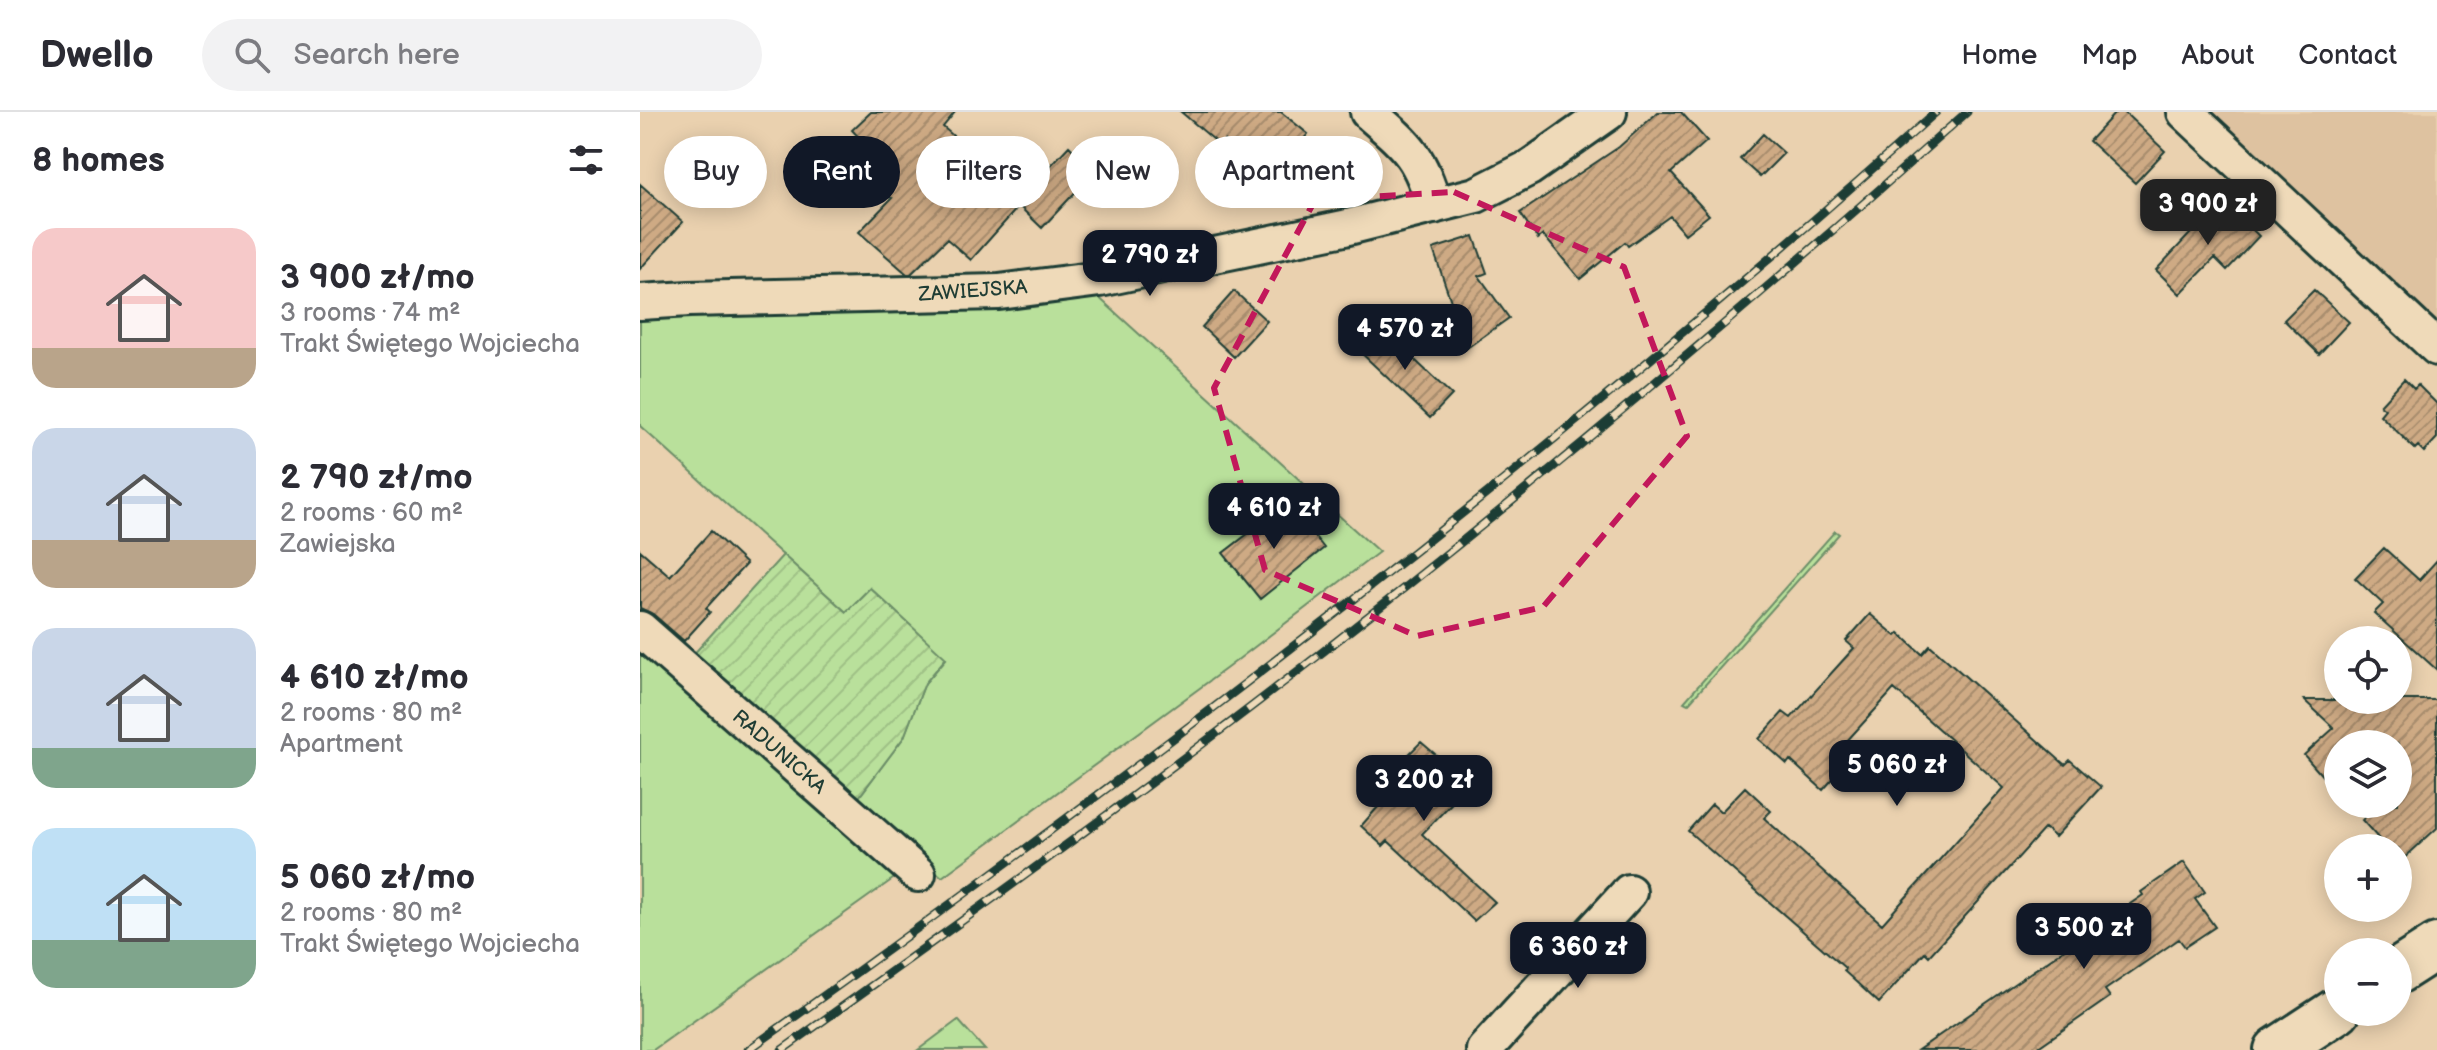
<!DOCTYPE html>
<html lang="en">
<head>
<meta charset="utf-8">
<style>
  :root { --surface:#fff; --page:#f2f2f3; --text:#2b2b33; --muted:#7c7c81; --line:#e1e1e2; --accent:#111827 }
  body { margin:0; font-family:"Balsamiq Sans",sans-serif; background:var(--page); color:var(--text); height:100vh; display:flex; flex-direction:column; font-size:30px; white-space:nowrap }
  * { box-sizing:border-box; margin:0 }
  p { font-size:26px; color:var(--muted) }
  .icon { flex:none; width:44px; height:44px; fill:none; stroke:currentColor; stroke-width:2; stroke-linecap:round; stroke-linejoin:round }
  .map { position:relative; flex:1; overflow:hidden }
  .drawer { display:flex; flex-direction:column; background:var(--surface); width:640px }
  .drawer>* { flex:none }
  .banner { position:absolute; left:24px; top:24px; width:760px; height:72px; display:flex; gap:16px }
  .tools { position:absolute; left:1684px; top:514px; display:grid; gap:16px }
  .tools a { display:grid; place-items:center; width:88px; height:88px; border-radius:50%; background:var(--surface); box-shadow:0 4px 20px #0003; font-size:40px }
  .price { position:absolute; translate:-50% -68px; padding:0 18px; border-radius:16px; background:var(--accent); color:#fff; font-size:26px; line-height:52px; filter:drop-shadow(0 2px 4px #0008) }
  .price::after { content:''; position:absolute; left:50%; top:48px; width:24px; height:18px; margin-left:-12px; background:inherit; clip-path:polygon(0 0,100% 0,50% 100%) }
  .price.current { background:#222; color:#fff }
  ul { padding:0; list-style:none }
  li { display:flex; align-items:center; gap:24px; height:200px; padding:0 32px }
  li span { display:grid; place-items:center; flex:none; width:224px; height:160px; border-radius:24px; color:#555 }
  li>.icon { margin-inline-start:auto }
  span .icon { width:96px; height:96px; fill:#fffc; stroke-width:1 }
  li b { font-size:34px }
  h2 { display:flex; justify-content:space-between; align-items:center; height:96px; padding:0 32px; font-size:34px }
  .tag { padding:0 28px; border-radius:36px; background:var(--surface); box-shadow:0 4px 20px #0003; font-size:28px; line-height:72px }
  .tag.current { background:var(--accent); color:#fff }
  header { display:flex; align-items:center; gap:48px; box-sizing:border-box; height:112px; padding:0 40px; background:var(--surface); border-bottom:2px solid var(--line) }
  header strong { font-size:38px }
  nav { display:flex; gap:44px; margin-inline-start:auto; font-size:28px }
  .search { width:560px; height:72px; background:var(--page); display:flex; align-items:center; gap:20px; box-sizing:border-box; padding:0 28px; border-radius:44px; color:var(--muted); font-size:30px }
  main { display:flex; flex:1; min-height:0 }
  .map>svg:first-child { display:block }
  .built { fill:#dec2a0 }
  .grass { fill:#b9e09b; stroke:#6c8e68; stroke-width:2 }
  .garden { fill:url(#garden-furrows); stroke:#6c8e68; stroke-width:2 }
  .building { fill:url(#building-hatch); stroke:#1f3d34; stroke-width:2 }
  .lines { fill:none; stroke-linecap:round; stroke-linejoin:round }
  .minor-casing { stroke:#1f3d34; stroke-width:40 }
  .major-casing { stroke:#1f3d34; stroke-width:50 }
  .minor { stroke:#efdab9; stroke-width:34 }
  .major { stroke:#efdab9; stroke-width:44 }
  .rail-casing { stroke:#1f3d34; stroke-width:9 }
  .rail { stroke:#efdab9; stroke-width:6; stroke-dasharray:18; stroke-linecap:butt }
  .marked { fill:none; stroke:#c2185b; stroke-width:6; stroke-dasharray:16 10; stroke-linejoin:round }
  .labels { text-anchor:middle; dominant-baseline:central; stroke-width:8; stroke-linejoin:round; paint-order:stroke }
  .street-label { font-size:20px; fill:#1f3d34; stroke:#efdab9 }
</style>
</head>
<body>
<header>
<strong>Dwello</strong>
<div class="search"><svg class="icon" aria-label="search" viewBox="0 0 24 24"><circle cx="10" cy="10" r="6"/><path d="M15 15l6 6"/></svg>Search here</div>
<nav><a>Home</a><a>Map</a><a>About</a><a>Contact</a></nav>
</header>
<main>
<section class="drawer">
<h2>8 homes<svg class="icon" aria-label="filters" viewBox="0 0 24 24"><path d="M4 7h16M4 17h16"/><circle cx="9" cy="7" r="2"/><circle cx="15" cy="17" r="2"/></svg></h2>
<ul>
<li><span style="background:linear-gradient(#f6c9c9 75%,#b9a48a 0)"><svg class="icon" aria-label="home" viewBox="0 0 24 24"><path d="M3 11l9-7 9 7M6 9v11h12V9"/></svg></span><div><b>3 900 zł/mo</b><p>3 rooms · 74 m²</p><p>Trakt Świętego Wojciecha</p></div></li>
<li><span style="background:linear-gradient(#c9d6e8 70%,#b9a48a 0)"><svg class="icon" aria-label="home" viewBox="0 0 24 24"><path d="M3 11l9-7 9 7M6 9v11h12V9"/></svg></span><div><b>2 790 zł/mo</b><p>2 rooms · 60 m²</p><p>Zawiejska</p></div></li>
<li><span style="background:linear-gradient(#c9d6e8 75%,#7fa58c 0)"><svg class="icon" aria-label="home" viewBox="0 0 24 24"><path d="M3 11l9-7 9 7M6 9v11h12V9"/></svg></span><div><b>4 610 zł/mo</b><p>2 rooms · 80 m²</p><p>Apartment</p></div></li>
<li><span style="background:linear-gradient(#bfe0f5 70%,#7fa58c 0)"><svg class="icon" aria-label="home" viewBox="0 0 24 24"><path d="M3 11l9-7 9 7M6 9v11h12V9"/></svg></span><div><b>5 060 zł/mo</b><p>2 rooms · 80 m²</p><p>Trakt Świętego Wojciecha</p></div></li>
</ul>
</section>
<div class="map">
<svg width="1797" height="938" viewBox="0 0 1797 938">
  <defs>
    <pattern id="garden-furrows" width="10" height="10" patternUnits="userSpaceOnUse" patternTransform="scale(2)"><rect width="10" height="10" fill="#b9e09b"/><path d="M-1 1l2-2M0 10L10 0M9 11l2-2" fill="none" stroke="#9fc186"/></pattern>
    <pattern id="building-hatch" width="6" height="6" patternUnits="userSpaceOnUse" patternTransform="scale(2)"><rect width="6" height="6" fill="#ceaa84"/><path d="M-1 1l2-2M0 6l6-6M5 7l2-2" fill="none" stroke="#a78c6d"/></pattern>
  </defs>
  <rect width="100%" height="100%" fill="#ead1af"/>
  <filter id="ink" filterUnits="userSpaceOnUse"><feTurbulence type="fractalNoise" baseFrequency=".0125" numOctaves="2"/><feDisplacementMap in="SourceGraphic" scale="16" xChannelSelector="R" yChannelSelector="G"/><feConvolveMatrix kernelMatrix="1 2 1 2 8 2 1 2 1" color-interpolation-filters="sRGB"/></filter>
  <g filter="url(#ink)">
    <path class="built" d="M1566 0H1797V215Z"/>
    <path class="grass" d="M455 182 739 440 587 556 302 765 216 689 264 625 285 571 306 547 230 476 206 500 0 314V207L133 197Z
      M1195 419 1199 422 1048 592 1044 590Z
      M0 533 260 762 13 938H0Z
      M318 908 345 938H278Z"/>
    <path class="garden" d="M143 443 206 500 230 476 306 546 285 571 264 625 216 689 51 545Z"/>
    <path class="building" d="M231 0H315L303 15 382 84 429 34 455 59 402 116 379 94 331 148 307 127 271 162H267L219 120 252 86 225 79 201 59 225 32 212 18Z
      M541 0H641L668 22 626 72 586 40 584 29 580 33Z
      M1018 0H1041L1067 29 1031 61 1069 103 1045 122 1030 104 988 134 985 130 940 167 903 123 898 127 880 101 979 35Z
      M1476 0H1484L1525 39 1495 71 1449 29Z
      M1123 22 1144 41 1120 65 1100 47Z
      M0 72 43 110 0 157Z
      M1582 88 1619 124 1587 158 1575 146 1540 182 1516 158Z
      M834 124 847 161 839 164 869 206 827 236 793 137Z
      M1674 178 1709 210 1679 242 1644 208Z
      M594 179 627 209 594 245 562 215Z
      M740 215 812 283 790 306 718 238Z
      M1764 267 1774 277 1778 273 1797 292V326L1784 340 1778 334 1775 337 1740 303 1745 297 1740 293Z
      M648 391 684 436 620 487 583 441Z
      M71 419 106 452 66 496 70 500 44 529 13 502 0 496V438L30 464Z
      M1744 436 1779 468 1797 448V558L1734 501 1743 492 1715 466Z
      M1230 502 1256 524 1259 521 1282 542 1290 533 1425 653 1430 648 1461 675 1415 725 1405 716 1289 844 1285 840 1239 891 1204 859 1205 856 1048 719 1072 692 1081 700 1105 675 1131 699 1124 706 1242 812 1364 676 1254 577 1196 641 1207 651 1183 678 1150 648 1147 652 1119 627 1143 600 1151 606 1214 536 1206 529Z
      M1664 588H1797V716L1760 750 1758 736H1747L1722 708 1740 692H1758V676L1773 662 1758 648V632H1698V682L1664 643 1694 616Z
      M781 630 830 672 782 722 855 790 834 809 748 729 743 734 721 714 738 695 726 685Z
      M1544 750 1565 780 1555 787 1575 815 1545 835 1539 827 1465 878 1470 885 1394 938H1278L1503 783 1501 780Z"/>
    <g class="lines">
      <defs>
        <path id="minor" d="M728 0C767 34 780 43 794 94
          M1545 0 1797 236
          M0 190 49 187 359 180 460 167 704 116 836 83 889 56 969 0
          M0 517 278 762
          M844 938 989 780"/>
        <path id="major" d="M1758 859 1797 834
          M1637 938 1698 898"/>
      </defs>
      <use href="#minor" class="minor-casing"/>
      <use href="#major" class="major-casing"/>
      <use href="#minor" class="minor"/>
      <use href="#major" class="major"/>
      <defs>
        <path id="rail" d="M108 938C520 645 920 338 1296 0
          M142 938C352 788 562 637 764 476 956 323 1143 164 1327 0"/>
      </defs>
      <use href="#rail" class="rail-casing"/>
      <use href="#rail" class="rail"/>
    </g>
  </g>
  <path class="marked" d="M814 80 984 155 1047 324 903 495 777 524 625 458 574 276 675 88Z"/>
  <g class="labels">
    <g class="street-label">
      <text transform="translate(333 179) rotate(-4)">ZAWIEJSKA</text>
      <text transform="translate(139 640) rotate(41)">RADUNICKA</text>
    </g>
  </g>
</svg>
<div class="tools">
<a><svg class="icon" aria-label="locate" viewBox="0 0 24 24"><circle cx="12" cy="12" r="6"/><path d="M12 2v4M12 18v4M2 12h4M18 12h4"/></svg></a>
<a><svg class="icon" aria-label="layers" viewBox="0 0 24 24"><path d="M12 4l9 5-9 5-9-5zM3 14l9 5 9-5"/></svg></a>
<a>+</a>
<a>−</a>
</div>
<b class="price current" style="left:1568px;top:135px">3 900 zł</b>
<b class="price" style="left:510px;top:186px">2 790 zł</b>
<b class="price" style="left:765px;top:260px">4 570 zł</b>
<b class="price" style="left:634px;top:439px">4 610 zł</b>
<b class="price" style="left:1257px;top:696px">5 060 zł</b>
<b class="price" style="left:784px;top:711px">3 200 zł</b>
<b class="price" style="left:1444px;top:859px">3 500 zł</b>
<b class="price" style="left:938px;top:878px">6 360 zł</b>
<div class="banner">
<a class="tag">Buy</a>
<a class="tag current">Rent</a>
<a class="tag">Filters</a>
<a class="tag">New</a>
<a class="tag">Apartment</a>
</div>
</div>
</main>
</body>
</html>
